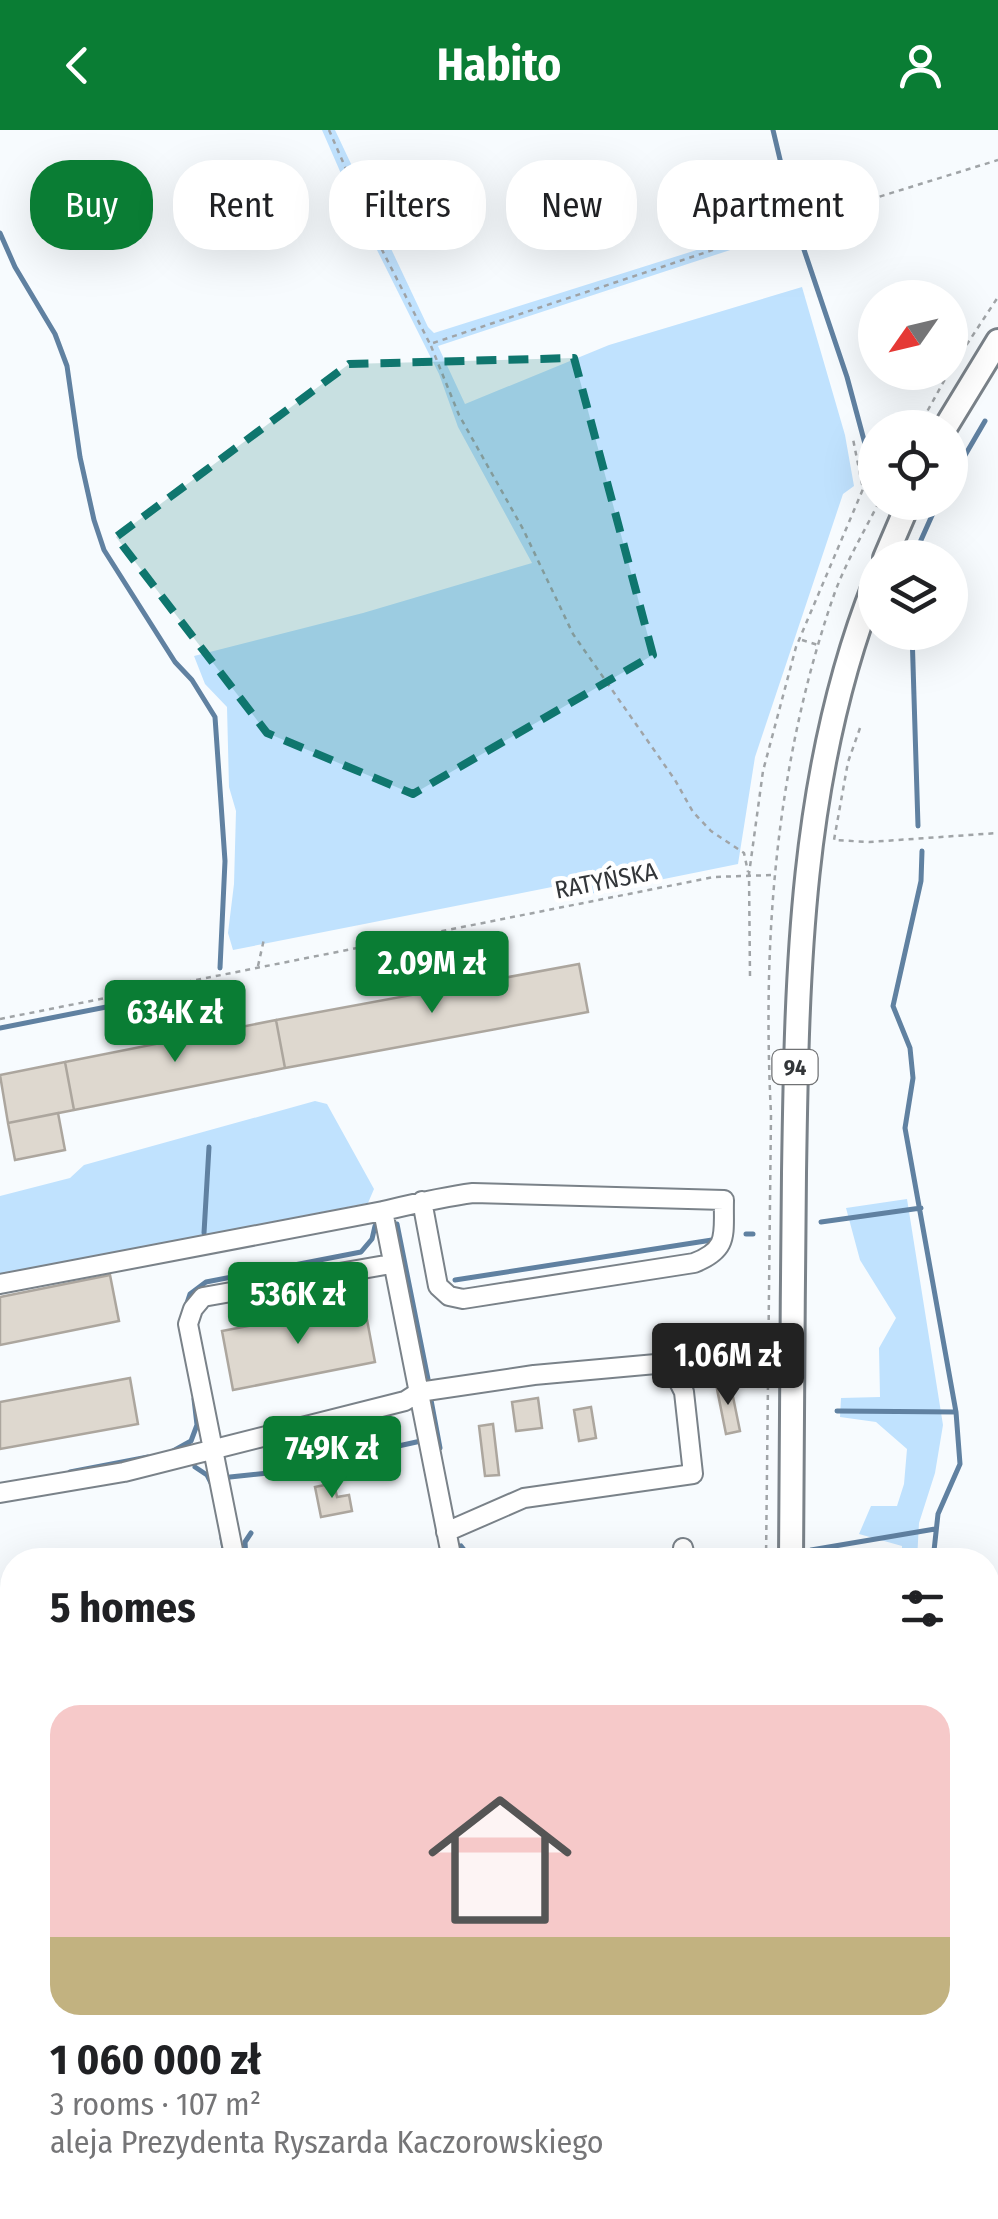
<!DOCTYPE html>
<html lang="en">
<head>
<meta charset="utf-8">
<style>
  :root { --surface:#fff; --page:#f2f2f2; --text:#202124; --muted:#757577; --accent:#0a7d34 }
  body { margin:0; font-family:"Fira Sans Condensed",sans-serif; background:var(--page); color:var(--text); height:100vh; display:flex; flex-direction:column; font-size:38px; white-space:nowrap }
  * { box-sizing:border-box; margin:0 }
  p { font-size:32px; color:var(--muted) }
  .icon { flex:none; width:55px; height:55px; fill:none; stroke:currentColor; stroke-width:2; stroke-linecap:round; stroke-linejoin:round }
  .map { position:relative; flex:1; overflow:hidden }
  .drawer { position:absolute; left:0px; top:1418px; width:1000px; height:672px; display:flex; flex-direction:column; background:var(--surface); border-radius:40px 40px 0 0; box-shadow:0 10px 40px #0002 }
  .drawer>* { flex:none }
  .hud { position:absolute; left:30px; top:30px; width:940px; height:90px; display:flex; gap:20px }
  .needle { width:65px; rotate:236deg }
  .buttons { position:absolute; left:858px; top:150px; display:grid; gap:20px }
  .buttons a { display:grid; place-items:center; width:110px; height:110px; border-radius:50%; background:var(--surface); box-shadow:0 10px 40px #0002; font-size:50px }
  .price { position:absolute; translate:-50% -85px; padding:0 22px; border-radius:10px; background:var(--accent); color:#fff; font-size:32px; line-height:65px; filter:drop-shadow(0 2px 5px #0008) }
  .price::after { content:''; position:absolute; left:50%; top:60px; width:30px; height:22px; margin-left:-15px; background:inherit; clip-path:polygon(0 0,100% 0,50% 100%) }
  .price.current { background:#222; color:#fff }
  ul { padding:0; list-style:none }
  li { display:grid; align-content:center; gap:20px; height:530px; padding:0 50px }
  li span { display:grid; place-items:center; height:310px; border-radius:30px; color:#555 }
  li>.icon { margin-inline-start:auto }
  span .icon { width:180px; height:180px; fill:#fffc; stroke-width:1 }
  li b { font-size:42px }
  h2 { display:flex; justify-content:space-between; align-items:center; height:120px; padding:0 50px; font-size:42px }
  .tag { padding:0 35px; border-radius:40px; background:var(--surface); box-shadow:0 10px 40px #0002; font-size:35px; line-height:90px }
  .tag.current { background:var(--accent); color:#fff }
  header { display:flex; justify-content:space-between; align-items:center; height:130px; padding:0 50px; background:var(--accent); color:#fff; font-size:45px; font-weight:700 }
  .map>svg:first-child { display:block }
  .green { fill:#c0e2fe }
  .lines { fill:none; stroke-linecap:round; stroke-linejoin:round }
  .stream { stroke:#6081a1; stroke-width:5 }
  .building { fill:#ded8cf; stroke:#aca69e; stroke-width:2.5 }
  .minor-casing { stroke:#7a8289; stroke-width:22 }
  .major-casing { stroke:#7a8289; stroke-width:28 }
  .path { stroke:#a0a4a7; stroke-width:2.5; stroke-dasharray:5 5; stroke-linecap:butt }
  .minor { stroke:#fff; stroke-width:18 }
  .major { stroke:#fff; stroke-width:22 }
  .marked { fill:#0f766e; fill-opacity:0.2; stroke:#0f766e; stroke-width:8; stroke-dasharray:20 12; stroke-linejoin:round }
  .labels { text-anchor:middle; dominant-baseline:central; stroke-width:9; stroke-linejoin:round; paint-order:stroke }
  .shield { fill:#fff; stroke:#707274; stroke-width:2.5 }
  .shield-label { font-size:22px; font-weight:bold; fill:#333639 }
  .street-label { font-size:25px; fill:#333639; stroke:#fff }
</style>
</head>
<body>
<header><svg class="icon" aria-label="back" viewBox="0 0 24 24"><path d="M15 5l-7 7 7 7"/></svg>Habito<svg class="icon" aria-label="person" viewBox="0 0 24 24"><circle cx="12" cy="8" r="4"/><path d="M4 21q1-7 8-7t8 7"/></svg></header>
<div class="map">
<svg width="998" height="2089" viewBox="0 0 998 2089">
  <rect width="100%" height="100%" fill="#f7fbfe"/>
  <path class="green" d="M322 0H335L428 197 434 203 782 93 785 102 438 216 465 274 609 215 802 157 845 305 854 356 843 364 755 627 738 734 585 765 582 751 233 820 228 803 234 754 236 681 229 657 227 577 205 554 194 526 363 483 532 433 458 297 439 244 356 78Z
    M315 971 327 974 374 1059 368 1073 0 1145V1066L70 1048 84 1035Z
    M907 1069 943 1295 935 1343 919 1393 917 1430H902V1416L859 1404 871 1376H897L904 1354 907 1319 876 1292 840 1287 841 1268 880 1267 879 1218 896 1188 860 1130 846 1078Z
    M998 1546V1719L988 1729V1556Z
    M651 2078H741L740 2089H653Z"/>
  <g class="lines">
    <path class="stream" d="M773 0 793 84
      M797 99 847 247 868 325 875 332
      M0 103 15 137 55 204 67 236 80 327 94 390 104 420 175 532 192 550 215 587 225 731 220 838
      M950 351 985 291
      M913 428 938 372
      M912 502 918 696
      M922 721 921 751 893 876 910 918 913 948 905 998 956 1282 960 1334 938 1384 933 1430
      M0 898 172 864
      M821 1092 921 1078
      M397 1094 428 1249
      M204 1103 209 1017
      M746 1104H753
      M455 1150 712 1110
      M183 1185 190 1164 206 1152 361 1122 372 1109 375 1096
      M431 1270 440 1318
      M837 1281 956 1282
      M173 1321 191 1311 197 1295 194 1269
      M362 1324 421 1311
      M310 1335 338 1329
      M195 1337 207 1345 211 1353
      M70 1342 148 1327
      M230 1347 287 1341
      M222 1408 226 1430
      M461 1416 472 1430
      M811 1420 935 1399
      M246 1430 245 1412 251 1403
      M405 1430 443 1421
      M745 1430 755 1428
      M988 1587 998 1585
      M281 2078 293 2089
      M833 2089 838 2078"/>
  </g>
  <path class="building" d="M579 834 588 882 285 938 276 890Z
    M276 890 285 938 74 980 65 932Z
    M65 932 74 980 8 993 0 945Z
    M58 983 65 1020 15 1030 8 993Z
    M110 1145 119 1191 0 1215V1167Z
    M364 1174 375 1232 233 1260 222 1201Z
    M130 1248 138 1294 0 1319V1272Z
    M730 1252 740 1301 726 1304 716 1254Z
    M538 1268 542 1298 516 1301 512 1272Z
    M591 1277 596 1308 579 1311 574 1280Z
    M493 1294 499 1345 485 1346 479 1296Z
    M334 1353 337 1367 349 1365 352 1381 321 1387 315 1357Z
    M82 2078H116L120 2088 86 2089Z
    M383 2078H442L425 2089H370Z"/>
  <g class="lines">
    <defs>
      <path id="minor" d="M383 1081C413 1074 442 1067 473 1063L724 1070C723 1104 730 1119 694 1133L463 1169 449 1166 438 1156 422 1071
        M0 1154 383 1081 452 1430
        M0 1363 124 1342 405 1271 419 1262 534 1245 656 1234 675 1244 684 1262 693 1344 524 1368 446 1402
        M683 1418 686 1430
        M235 1430 188 1194 193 1179 203 1167 391 1134
        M0 1608 12 1667
        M0 1722 12 1719
        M0 1789 5 1816
        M988 1912H998
        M0 1992 12 2024
        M45 2078 49 2089
        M218 2078 223 2089"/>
      <path id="major" d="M945 298 998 211
        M885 428 909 372
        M791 1430C791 1301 793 1172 794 1043 797 843 800 642 875 453
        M787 2089V2078"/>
    </defs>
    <use href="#minor" class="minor-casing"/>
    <use href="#major" class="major-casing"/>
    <path class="path" d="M329 0 376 108 430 214 791 94 998 30
      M431 216 459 285 523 399 573 504 675 650 693 682 711 701 744 723 748 742
      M950 240 998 167
      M918 298 949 242
      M802 510 818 515
      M860 598 848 632 834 710 869 712 998 703
      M258 836 264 809
      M750 846 749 744 763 641 796 517 863 359 853 309
      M0 889 714 747 774 745
      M766 1430 771 984C762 808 776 630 835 462 847 430 864 402 879 372
      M0 1896 12 1930
      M0 1957 12 1952
      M67 2078 71 2089
      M123 2078 127 2089
      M374 2078 377 2080
      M465 2078 466 2089
      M449 2088V2082L455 2078
      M143 2089 167 2078
      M449 2089 465 2080
      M756 2089V2078"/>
    <use href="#minor" class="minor"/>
    <use href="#major" class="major"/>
  </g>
  <path class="marked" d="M574 228 653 525 413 664 267 603 116 407 349 234Z"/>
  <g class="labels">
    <rect class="shield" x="772.5" y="920" width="45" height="34" rx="8"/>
    <g class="shield-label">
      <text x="795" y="937">94</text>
    </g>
    <g class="street-label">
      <text transform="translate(606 751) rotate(-11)">RATYŃSKA</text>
    </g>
  </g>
</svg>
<div class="buttons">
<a><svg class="needle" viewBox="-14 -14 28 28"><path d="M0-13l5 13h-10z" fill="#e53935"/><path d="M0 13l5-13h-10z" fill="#757577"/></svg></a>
<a><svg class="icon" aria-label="locate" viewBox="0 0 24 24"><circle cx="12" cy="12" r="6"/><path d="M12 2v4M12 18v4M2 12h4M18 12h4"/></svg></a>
<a><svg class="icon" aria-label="layers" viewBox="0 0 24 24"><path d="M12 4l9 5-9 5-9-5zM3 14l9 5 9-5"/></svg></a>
</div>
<b class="price" style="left:432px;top:886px">2.09M zł</b>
<b class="price" style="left:175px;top:935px">634K zł</b>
<b class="price" style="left:298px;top:1217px">536K zł</b>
<b class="price current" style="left:728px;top:1278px">1.06M zł</b>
<b class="price" style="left:332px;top:1371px">749K zł</b>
<div class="hud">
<a class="tag current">Buy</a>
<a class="tag">Rent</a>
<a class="tag">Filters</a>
<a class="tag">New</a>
<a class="tag">Apartment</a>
</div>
<section class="drawer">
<h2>5 homes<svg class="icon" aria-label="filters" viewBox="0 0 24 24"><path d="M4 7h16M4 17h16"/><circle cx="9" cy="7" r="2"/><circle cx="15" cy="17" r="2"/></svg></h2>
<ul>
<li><span style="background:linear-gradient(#f6c9c9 75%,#c2b280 0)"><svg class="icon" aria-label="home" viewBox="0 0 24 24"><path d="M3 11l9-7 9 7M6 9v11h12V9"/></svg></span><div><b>1 060 000 zł</b><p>3 rooms · 107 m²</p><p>aleja Prezydenta Ryszarda Kaczorowskiego</p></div></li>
</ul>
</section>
</div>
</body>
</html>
